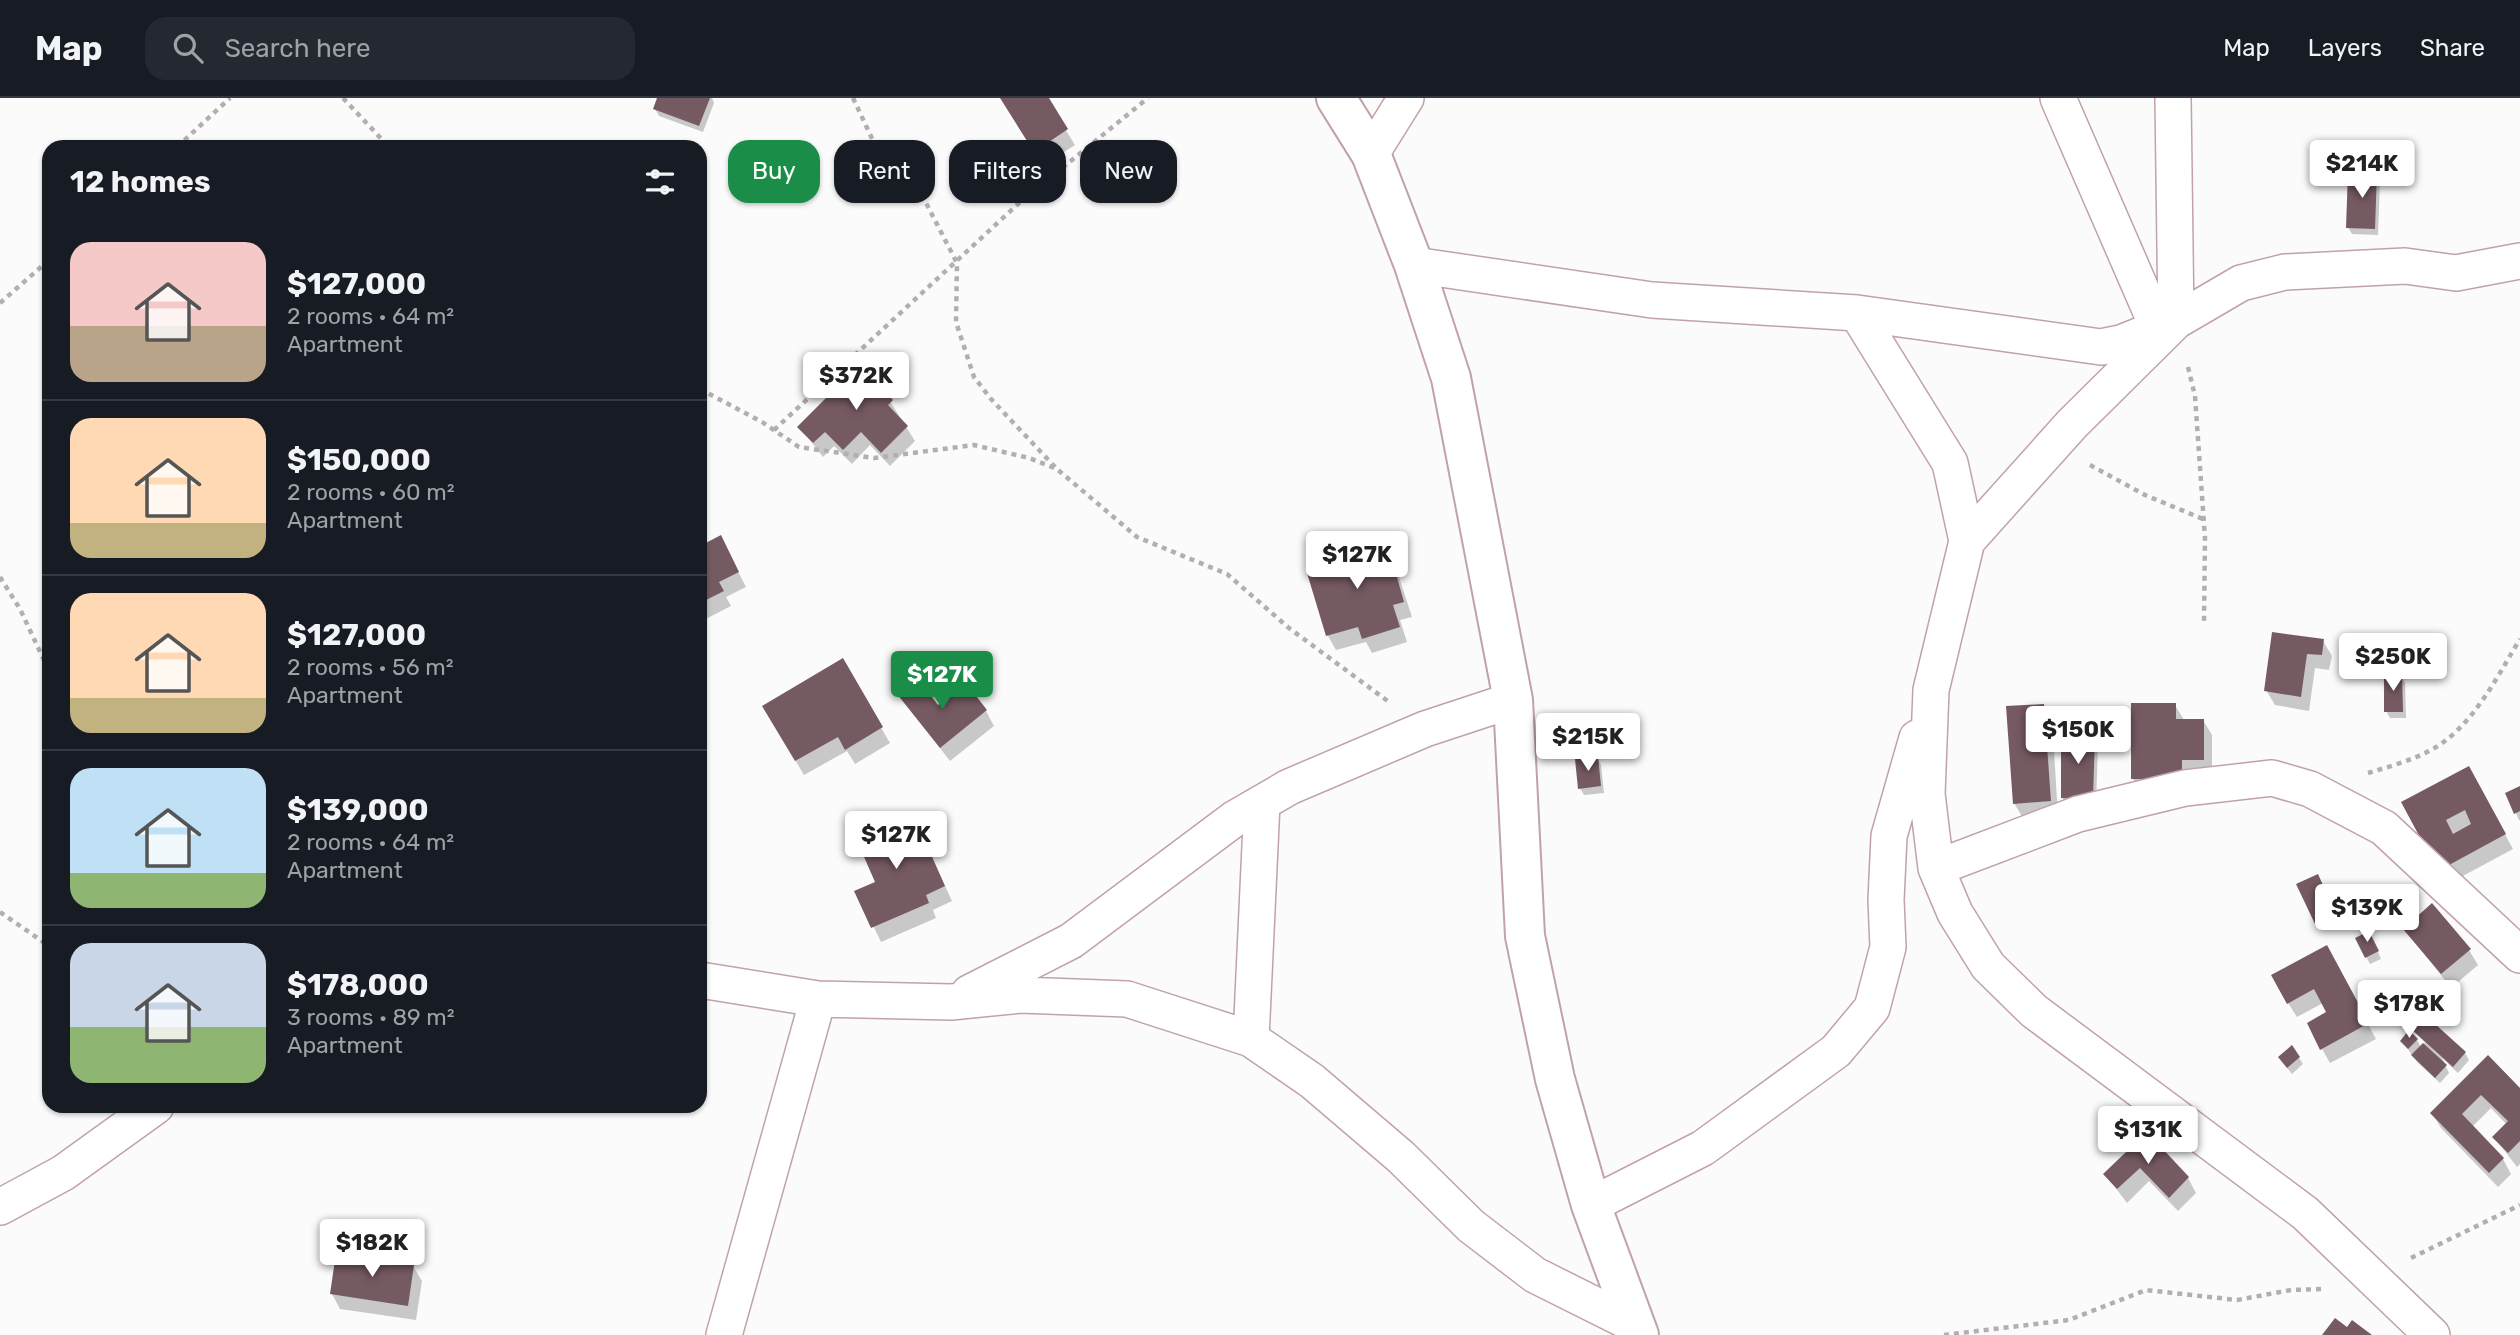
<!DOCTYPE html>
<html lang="en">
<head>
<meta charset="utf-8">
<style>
  :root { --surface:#171b24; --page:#242831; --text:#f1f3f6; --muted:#9ea1a6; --line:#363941; --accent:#1a8e48 }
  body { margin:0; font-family:Rubik,sans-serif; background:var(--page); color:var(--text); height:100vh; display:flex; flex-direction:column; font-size:26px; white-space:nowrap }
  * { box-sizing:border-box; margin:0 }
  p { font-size:23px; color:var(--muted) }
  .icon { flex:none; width:38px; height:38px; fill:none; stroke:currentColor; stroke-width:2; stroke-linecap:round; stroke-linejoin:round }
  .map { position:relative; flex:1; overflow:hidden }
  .panel { position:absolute; left:42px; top:42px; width:665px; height:973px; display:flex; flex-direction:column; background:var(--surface); border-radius:21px; box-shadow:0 2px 5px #0004 }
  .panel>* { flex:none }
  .banner { position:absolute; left:728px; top:42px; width:665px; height:63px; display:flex; gap:14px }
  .price { position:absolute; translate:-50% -60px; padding:0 16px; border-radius:7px; background:#fff; color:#222; font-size:23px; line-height:46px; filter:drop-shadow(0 2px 4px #0008) }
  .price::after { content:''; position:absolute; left:50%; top:42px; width:21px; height:16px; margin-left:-10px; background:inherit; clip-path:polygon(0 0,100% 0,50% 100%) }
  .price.current { background:var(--accent); color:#fff }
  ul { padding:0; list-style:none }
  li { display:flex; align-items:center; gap:21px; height:175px; padding:0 28px }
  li+li { border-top:2px solid var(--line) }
  li span { display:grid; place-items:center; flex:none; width:196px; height:140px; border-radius:21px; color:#555 }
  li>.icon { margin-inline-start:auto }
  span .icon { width:84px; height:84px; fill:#fffc; stroke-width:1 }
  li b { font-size:30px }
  h2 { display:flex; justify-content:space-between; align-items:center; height:84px; padding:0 28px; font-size:30px }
  .pill { padding:0 24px; border-radius:21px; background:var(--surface); box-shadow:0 2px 5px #0004; font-size:24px; line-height:63px }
  .pill.current { background:var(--accent); color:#fff }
  header { display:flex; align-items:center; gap:42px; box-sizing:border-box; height:98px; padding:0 35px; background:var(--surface); border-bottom:2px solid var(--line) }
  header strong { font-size:33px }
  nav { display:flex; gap:38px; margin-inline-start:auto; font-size:24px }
  .search { width:490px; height:63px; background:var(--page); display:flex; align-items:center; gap:18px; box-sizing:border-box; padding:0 24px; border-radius:21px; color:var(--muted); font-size:26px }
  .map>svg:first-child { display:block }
  .shadow { fill:#0003 }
  .building { fill:#765a62; fill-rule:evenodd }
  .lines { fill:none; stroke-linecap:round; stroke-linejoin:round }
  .minor-casing { stroke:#c1a2aa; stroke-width:38 }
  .tertiary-casing { stroke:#c1a2aa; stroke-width:42 }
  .path { stroke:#b3aeb0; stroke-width:4.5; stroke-dasharray:5 5; stroke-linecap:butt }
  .minor { stroke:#fff; stroke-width:35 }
  .tertiary { stroke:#fff; stroke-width:38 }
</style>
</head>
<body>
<header>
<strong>Map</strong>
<div class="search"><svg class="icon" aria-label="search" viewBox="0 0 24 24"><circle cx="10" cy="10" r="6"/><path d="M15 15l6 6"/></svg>Search here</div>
<nav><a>Map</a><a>Layers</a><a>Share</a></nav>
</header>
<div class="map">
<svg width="2520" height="1237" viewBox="0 0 2520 1237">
  <rect width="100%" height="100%" fill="#fbfbfb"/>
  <path class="shadow" d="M659 0H712L714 5 703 34 659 18 655 11Z
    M1001 0H1046L1075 47 1044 67Z
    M2376 76 2380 83 2378 137 2352 136 2348 129Z
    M883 278 891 293 886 297 915 343 890 368 870 347 852 366 834 348 823 359 800 329Z
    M1374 443 1385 466 1391 464 1399 479 1412 519 1400 522 1407 544 1372 555 1366 544 1336 552 1328 538 1310 476 1325 472Z
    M700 450 728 454 746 489 726 499 731 508 700 524Z
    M2274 536 2323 543 2332 558 2329 572 2315 570 2309 613 2275 607 2266 592Z
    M842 563 890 645 855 666 847 653 804 677 764 609Z
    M2401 578 2405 585 2406 620H2390L2386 613Z
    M899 597 938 609 986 613 994 628 950 663Z
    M2043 607 2052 622 2058 717 2023 720 2014 705Z
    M2175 607 2184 622H2203L2212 637V676L2142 695 2133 681Z
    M2094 639 2098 646 2096 707 2066 706 2062 699Z
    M1597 660 1601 667 1604 695 1584 697 1580 690Z
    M2477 685 2513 751 2448 786 2404 705Z
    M2520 690V722H2519L2507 696Z
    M894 720 902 734 917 727 952 803 933 812 936 820 881 844 857 794 877 785Z
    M2321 785 2338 823 2320 832 2316 825Z
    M2405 831 2469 852 2478 867 2451 890Z
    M2357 841 2373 842 2381 861 2370 866Z
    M2335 864 2376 941 2330 965 2322 951 2329 915 2323 905 2297 919 2288 905Z
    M2413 931 2465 955 2469 962 2458 975 2442 960 2449 975 2440 985 2417 964 2402 943 2417 942 2421 949 2425 945Z
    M2299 960 2303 966 2292 976 2284 966Z
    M2488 960 2520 993V1066L2517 1069 2494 1039 2507 1027 2491 1010 2472 1029 2503 1061 2511 1076 2498 1089 2441 1030 2432 1015Z
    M2146 1037 2188 1080 2196 1095 2178 1113 2149 1083 2127 1105 2105 1076Z
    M413 1168 422 1183 416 1222 340 1211 332 1196Z"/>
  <path class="building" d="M657 0H710L699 28 653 11Z
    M1000 0H1049L1068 31 1034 54Z
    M2348 73 2377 74 2375 131 2346 130Z
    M867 259 884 277 876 284 893 302 888 307 908 328 881 355 861 334 843 352 825 334 813 345 797 329Z
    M721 437 739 474 719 484 724 493 700 505V448Z
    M1375 440 1382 466 1392 462 1404 504 1393 507 1400 529 1362 541 1358 529 1326 538 1307 475 1323 471 1319 457Z
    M2272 534 2324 541 2322 557 2307 556 2301 599 2264 593Z
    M843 560 883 629 845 652 838 639 795 663 762 608Z
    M2384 576H2402L2403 614H2384Z
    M917 580 938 607 966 585 987 612 940 650 897 596Z
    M2131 605H2176V621H2204V662H2182V681H2131Z
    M2044 606 2051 703 2013 706 2006 608Z
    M2061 637H2095L2093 701 2061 700Z
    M1598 658 1601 688 1578 691 1575 661Z
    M2469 668 2506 736 2438 773 2401 704ZM2465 712 2471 726 2453 736 2446 722Z
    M2520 688V713L2514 716 2505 695Z
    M895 718 901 732 917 725 945 788 926 797 929 805 871 830 854 793 875 784 854 736Z
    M2318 776 2336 816 2315 826 2296 786Z
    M2432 805 2471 851 2441 876 2403 831Z
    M2369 833 2379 853 2365 860 2355 840Z
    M2327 847 2369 925 2320 952 2307 925 2326 914 2314 891 2287 906 2271 877Z
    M2424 916 2466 954 2453 969 2411 931Z
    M2409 932 2418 941 2408 951 2400 943Z
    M2423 945 2447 967 2435 980 2411 957Z
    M2292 947 2300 959 2287 970 2278 959Z
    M2488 957 2520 990V1043L2508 1055 2492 1039 2508 1023 2481 997 2462 1016 2504 1060 2489 1075 2430 1015Z
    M2147 1034 2189 1079 2169 1100 2140 1070 2117 1091 2103 1076Z
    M336 1155 414 1167 408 1208 330 1196Z
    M2335 1220 2347 1229 2352 1222 2372 1237H2322Z"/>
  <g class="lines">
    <defs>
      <path id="minor" d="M2058 0 2158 230
        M1371 56 1406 0
        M1414 167 1652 202 1857 215 2101 249 2121 245 2176 223 2241 185 2285 174 2405 168 2456 175 2520 163
        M1857 215 1950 365 1967 443 1931 592 1927 696 1936 770 1955 815 1988 868 2034 913 2305 1115 2432 1237
        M1967 443 2072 326 2176 223 2173 0
        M1936 770 2078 716 2185 690 2272 680 2310 691 2384 730 2520 857
        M700 882 818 901 951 904 1021 897 1127 901 1251 941 1312 983 1401 1059 1471 1128 1535 1177 1633 1226
        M969 895 1071 843 1234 721 1289 689 1425 631 1513 602
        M1251 941 1262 705
        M1591 1107 1703 1050 1836 953 1872 910 1888 849 1886 802 1889 738 1917 640
        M0 1109 63 1075 156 1008
        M724 1237 818 901"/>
      <path id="tertiary" d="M1336 0 1371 56 1414 167 1451 280 1513 602 1525 838 1555 981 1591 1107 1639 1237"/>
    </defs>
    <use href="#minor" class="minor-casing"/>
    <use href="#tertiary" class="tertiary-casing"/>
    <path class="path" d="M343 0 389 49
      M853 0 876 49 925 103 957 165 956 224 974 279 991 301 1056 370
      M177 49 230 0
      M0 205 49 162
      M2188 269 2195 298 2205 440 2204 526
      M700 291 762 324 799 349 874 360 974 347 1029 360 1057 371 1137 439 1227 476 1289 530 1389 604
      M774 332 1018 106 1148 0
      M2090 367 2145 397 2203 421
      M0 479 20 511 49 573
      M2368 675C2388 669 2410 663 2429 653 2471 632 2497 579 2520 541
      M700 708 704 843
      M0 814 49 848
      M2411 1160 2520 1107
      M1944 1237 2069 1222 2146 1192 2237 1202 2291 1192 2323 1191"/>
    <use href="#minor" class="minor"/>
    <use href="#tertiary" class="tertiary"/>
  </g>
</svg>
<b class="price" style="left:2362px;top:102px">$214K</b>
<b class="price" style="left:856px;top:314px">$372K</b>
<b class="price" style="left:1357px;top:493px">$127K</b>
<b class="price" style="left:2393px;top:595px">$250K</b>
<b class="price current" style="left:942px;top:613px">$127K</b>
<b class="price" style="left:2078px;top:668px">$150K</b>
<b class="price" style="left:1588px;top:675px">$215K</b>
<b class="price" style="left:896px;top:773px">$127K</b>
<b class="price" style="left:2367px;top:846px">$139K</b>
<b class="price" style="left:2409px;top:942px">$178K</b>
<b class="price" style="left:2148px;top:1068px">$131K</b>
<b class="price" style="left:372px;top:1181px">$182K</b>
<div class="banner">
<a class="pill current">Buy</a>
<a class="pill">Rent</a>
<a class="pill">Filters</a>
<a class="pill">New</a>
</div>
<section class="panel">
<h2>12 homes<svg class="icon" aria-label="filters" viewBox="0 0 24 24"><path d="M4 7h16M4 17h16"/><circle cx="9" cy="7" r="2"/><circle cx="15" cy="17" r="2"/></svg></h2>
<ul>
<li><span style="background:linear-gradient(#f6c9c9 60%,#b9a48a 0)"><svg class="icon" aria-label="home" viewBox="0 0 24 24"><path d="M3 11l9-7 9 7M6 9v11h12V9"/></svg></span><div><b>$127,000</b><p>2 rooms · 64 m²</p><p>Apartment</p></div></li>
<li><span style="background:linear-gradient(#ffd9b3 75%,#c2b280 0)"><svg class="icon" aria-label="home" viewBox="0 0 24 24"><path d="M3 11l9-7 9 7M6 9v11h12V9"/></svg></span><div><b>$150,000</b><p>2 rooms · 60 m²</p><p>Apartment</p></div></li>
<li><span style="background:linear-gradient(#ffd9b3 75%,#c2b280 0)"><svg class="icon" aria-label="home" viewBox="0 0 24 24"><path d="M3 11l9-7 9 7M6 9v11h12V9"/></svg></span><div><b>$127,000</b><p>2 rooms · 56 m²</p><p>Apartment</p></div></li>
<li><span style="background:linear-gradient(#bfe0f5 75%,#8fb573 0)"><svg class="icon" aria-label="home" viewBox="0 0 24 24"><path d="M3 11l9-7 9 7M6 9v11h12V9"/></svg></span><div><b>$139,000</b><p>2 rooms · 64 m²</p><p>Apartment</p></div></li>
<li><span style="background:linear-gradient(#c9d6e8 60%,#8fb573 0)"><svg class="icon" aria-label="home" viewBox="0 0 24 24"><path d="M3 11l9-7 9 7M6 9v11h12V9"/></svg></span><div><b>$178,000</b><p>3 rooms · 89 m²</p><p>Apartment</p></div></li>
</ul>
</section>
</div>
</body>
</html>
